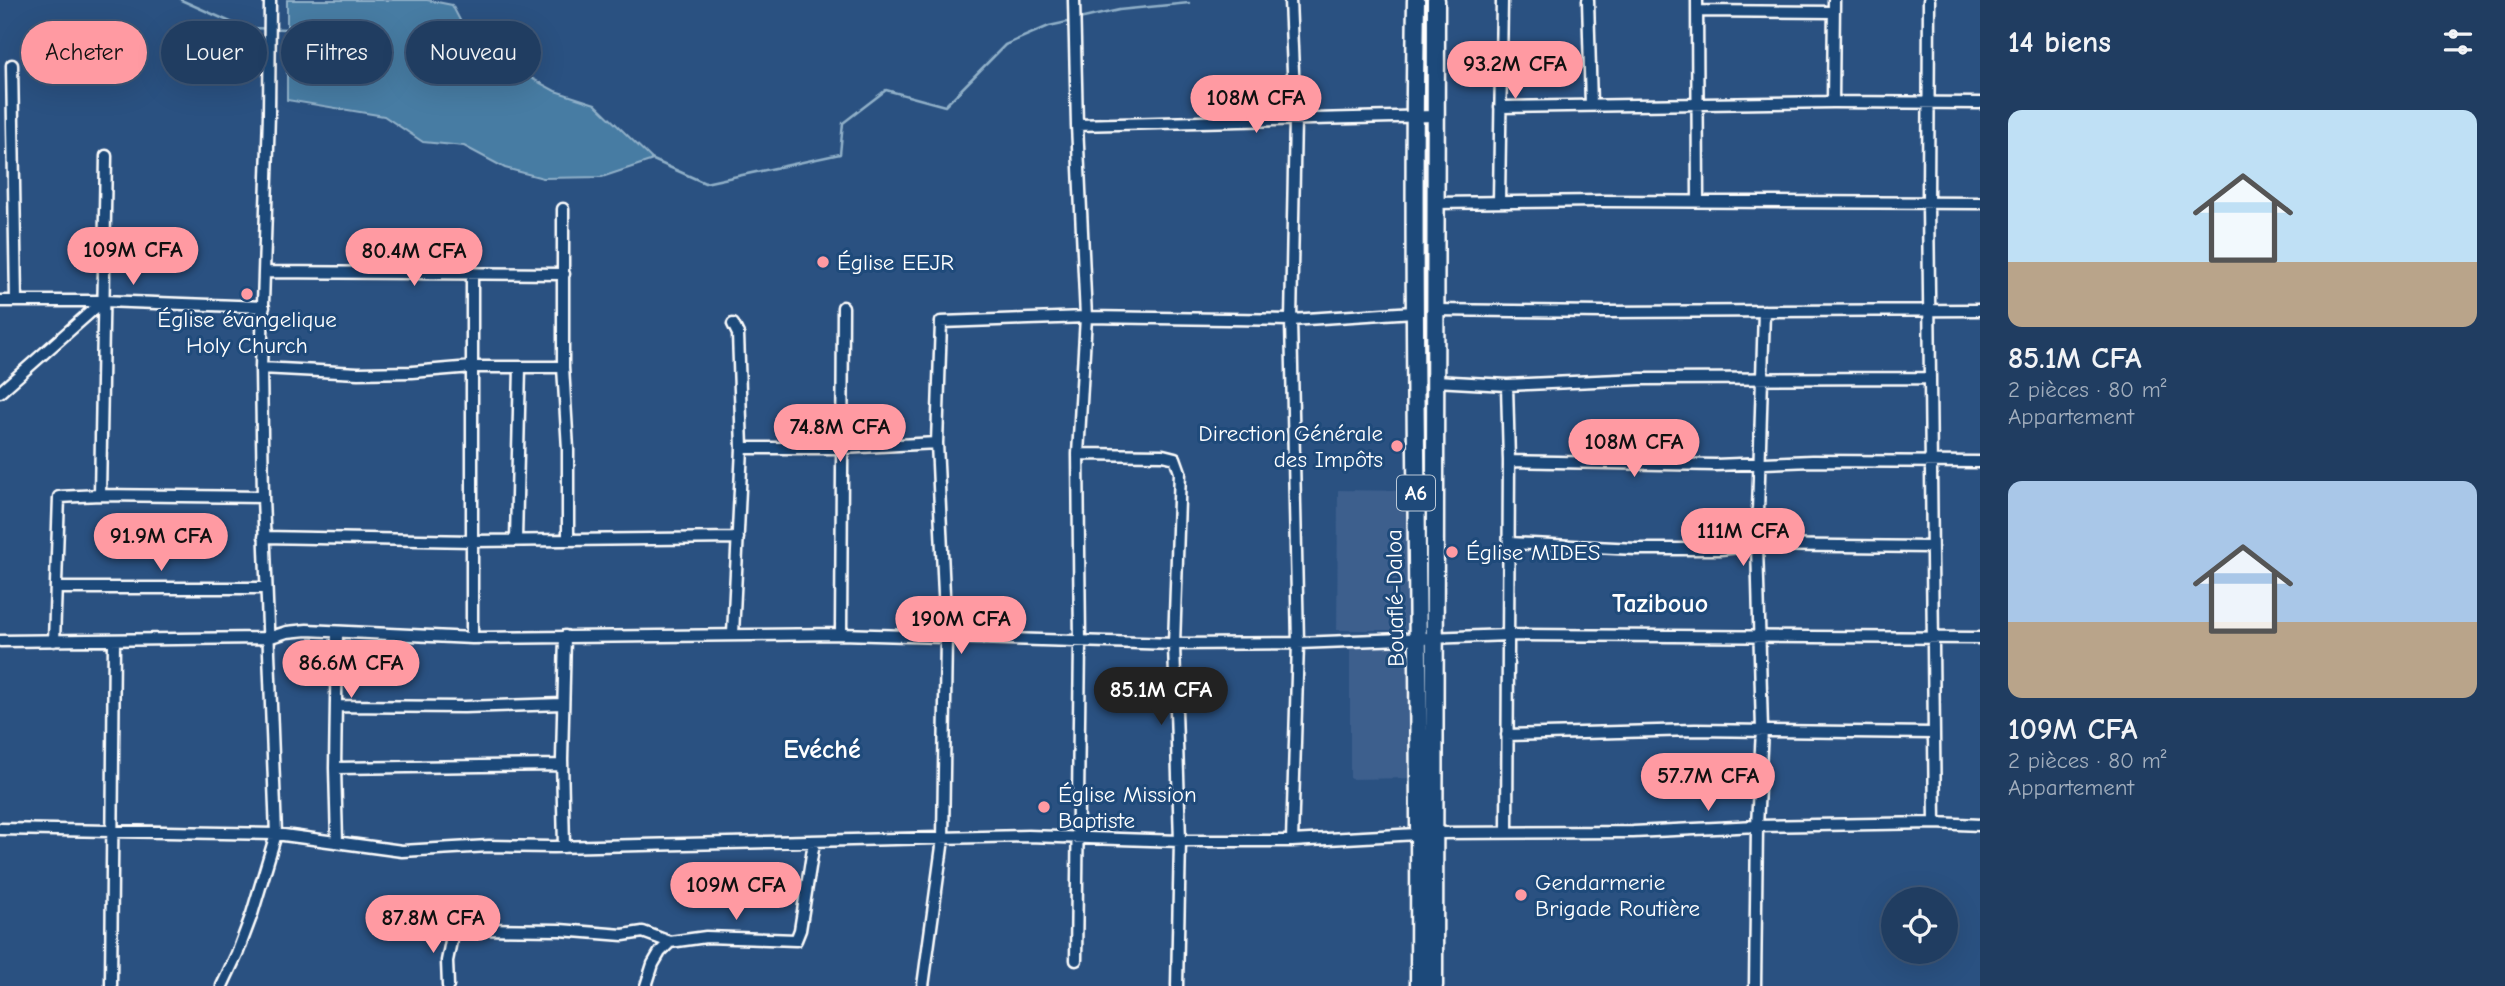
<!DOCTYPE html>
<html lang="fr">
<head>
<meta charset="utf-8">
<style>
  :root { --surface:#203d61; --page:#284467; --text:#f1f3f6; --muted:#a2aebd; --line:#3d5676; --accent:#ff9aa2 }
  body { margin:0; font-family:"Comic Neue",sans-serif; background:var(--page); color:var(--text); height:100vh; display:flex; flex-direction:column; font-size:26px; white-space:nowrap }
  * { box-sizing:border-box; margin:0 }
  p { font-size:23px; color:var(--muted) }
  .icon { flex:none; width:38px; height:38px; fill:none; stroke:currentColor; stroke-width:2; stroke-linecap:round; stroke-linejoin:round }
  .map { position:relative; flex:1; overflow:hidden }
  .panel { display:flex; flex-direction:column; background:var(--surface); width:525px }
  .panel>* { flex:none }
  .banner { position:absolute; left:21px; top:21px; width:665px; height:63px; display:flex; gap:14px }
  .controls { position:absolute; left:1881px; top:887px; display:grid; gap:14px }
  .controls a { display:grid; place-items:center; width:77px; height:77px; border-radius:50%; background:var(--surface); box-shadow:0 7px 28px #0002,0 0 0 2px var(--line); font-size:35px }
  .price { position:absolute; translate:-50% -60px; padding:0 16px; border-radius:24px; background:var(--accent); color:#111; font-size:23px; line-height:46px; filter:drop-shadow(0 2px 4px #0008) }
  .price::after { content:''; position:absolute; left:50%; top:42px; width:21px; height:16px; margin-left:-10px; background:inherit; clip-path:polygon(0 0,100% 0,50% 100%) }
  .price.on { background:#222; color:#fff }
  ul { padding:0; list-style:none }
  li { display:grid; align-content:center; gap:14px; height:371px; padding:0 28px }
  li span { display:grid; place-items:center; height:217px; border-radius:14px; color:#555 }
  li>.icon { margin-inline-start:auto }
  span .icon { width:126px; height:126px; fill:#fffc; stroke-width:1 }
  li b { font-size:30px }
  h2 { display:flex; justify-content:space-between; align-items:center; height:84px; padding:0 28px; font-size:30px }
  .chip { padding:0 24px; border-radius:32px; background:var(--surface); box-shadow:0 7px 28px #0002,0 0 0 2px var(--line); font-size:24px; line-height:63px }
  .chip.on { background:var(--accent); color:#111 }
  main { display:flex; flex:1; min-height:0 }
  .map>svg:first-child { display:block }
  .built { fill:#3c5e8d }
  .water { fill:#467ba3; stroke:#90b0c8; stroke-width:2 }
  .lines { fill:none; stroke-linecap:round; stroke-linejoin:round }
  .stream { stroke:#90b0c8; stroke-width:2.5 }
  .minor-casing { stroke:#fff; stroke-width:15 }
  .trunk-casing { stroke:#fff; stroke-width:21 }
  .minor { stroke:#1f4a7a; stroke-width:10 }
  .trunk { stroke:#1f4a7a; stroke-width:16 }
  .poi-dot { fill:#ff9aa2; stroke:#1f4a7a; stroke-width:2.5 }
  .labels { text-anchor:middle; dominant-baseline:central; stroke-width:6; stroke-linejoin:round; paint-order:stroke }
  .shield { fill:#1f4a7a; stroke:#bcc9d7; stroke-width:2 }
  .shield-label { font-size:21px; font-weight:bold; fill:#fff }
  .poi-label { font-size:23px; fill:#fff; stroke:#1f4a7a; text-anchor:start }
  .street-label { font-size:23px; fill:#fff; stroke:#1f4a7a }
  .quarter-label { font-size:26px; font-weight:bold; fill:#fff; stroke:#1f4a7a }
</style>
</head>
<body>
<main>
<div class="map">
<svg width="1980" height="986" viewBox="0 0 1980 986">
  <rect width="100%" height="100%" fill="#2a5181"/>
  <filter id="ink" filterUnits="userSpaceOnUse"><feTurbulence type="fractalNoise" baseFrequency=".0143" numOctaves="2"/><feDisplacementMap in="SourceGraphic" scale="14" xChannelSelector="R" yChannelSelector="G"/><feConvolveMatrix kernelMatrix="1 2 1 2 8 2 1 2 1" color-interpolation-filters="sRGB"/></filter>
  <g filter="url(#ink)">
    <path class="built" d="M1338 490 1414 491 1413 630H1337Z
      M1350 645H1415L1416 778 1350 779Z"/>
    <path class="water" d="M287 0H427L452 5 474 47 555 91 595 104 653 160 602 177 543 178 505 168 464 146 423 142 384 116 287 100Z"/>
    <g class="lines">
      <path class="stream" d="M181 0 244 28 289 29
        M1079 19 1119 10 1189 3
        M651 159 705 183 840 154 843 123 886 90 945 106 1005 45 1049 26 1072 21"/>
      <defs>
        <path id="minor" d="M1074 0 1077 125 1086 317 1078 454 1080 642 1076 960
          M1290 0 1295 119 1291 320 1298 643 1292 841
          M1588 0 1591 105
          M1697 0 1698 201
          M1929 0 1928 203 1935 823
          M1697 11 1834 12
          M12 65 16 301
          M1833 102 1834 0
          M1500 107 1833 102 1980 103
          M1077 125 1435 116
          M1499 201 1502 0
          M1434 203 1601 201 1980 203
          M563 209V367L568 449V539
          M265 272 564 274
          M0 301H103L264 307
          M1435 310 1604 312 1980 310
          M733 324 738 334 742 448 733 634
          M261 368 358 373 412 372 472 367H563
          M1435 381 1507 385 1641 379 1930 378
          M0 392 103 301
          M742 448H841L937 443
          M1078 454 1163 455 1175 458 1180 472 1174 644 1180 841 1177 986
          M1509 461 1716 465 1812 461 1980 462
          M100 495 106 156
          M264 537 472 541 738 538
          M516 540 520 367
          M1509 543 1636 549H1720L1757 545 1932 547
          M56 588H266
          M841 634 843 307
          M472 638V273
          M0 641 268 638 287 632 307 630 472 638 841 634 1174 644 1298 643 1508 635 1980 638
          M54 641 59 497 100 495 263 497
          M336 706 464 707 563 704
          M1507 735 1695 730 1933 733
          M335 768 337 632
          M0 829 276 834 402 851 489 846 553 847 1028 836 1180 841H1292L1435 833 1633 832 1757 826 1935 823 1980 825
          M1507 832 1509 461 1507 385
          M337 842 335 768 562 765
          M564 847 562 759 565 636
          M111 986 114 640
          M222 986 237 954 252 914 276 834 263 497 261 368 269 114 270 0
          M448 986 447 961 453 931 471 929 560 930 623 935 643 932 670 942
          M646 986 653 964 660 952 670 942 706 937 796 940 800 930 814 842
          M923 986 943 839 946 637 937 443 941 322 1086 317 1291 320 1414 312
          M1755 986 1757 826 1762 730 1757 545 1764 311"/>
        <path id="trunk" d="M1416 0C1411 329 1421 657 1419 986
          M1434 986 1436 0"/>
      </defs>
      <use href="#minor" class="minor-casing"/>
      <use href="#trunk" class="trunk-casing"/>
      <use href="#minor" class="minor"/>
      <use href="#trunk" class="trunk"/>
    </g>
  </g>
  <g class="poi-dot">
    <circle cx="823" cy="262" r="7"/>
    <circle cx="247" cy="294" r="7"/>
    <circle cx="1397" cy="446" r="7"/>
    <circle cx="1452" cy="552" r="7"/>
    <circle cx="1044" cy="807" r="7"/>
    <circle cx="1521" cy="895" r="7"/>
  </g>
  <g class="labels">
    <rect class="shield" x="1397" y="475.5" width="38" height="35" rx="5"/>
    <g class="shield-label">
      <text x="1416" y="493">A6</text>
    </g>
    <g class="poi-label">
      <text x="837" y="262">Église EEJR</text>
      <text x="247" y="319" text-anchor="middle">Église évangelique<tspan x="247" dy="26">Holy Church</tspan></text>
      <text x="1383" y="433" text-anchor="end">Direction Générale<tspan x="1383" dy="26">des Impôts</tspan></text>
      <text x="1466" y="552">Église MIDES</text>
      <text x="1058" y="794">Église Mission<tspan x="1058" dy="26">Baptiste</tspan></text>
      <text x="1535" y="882">Gendarmerie<tspan x="1535" dy="26">Brigade Routière</tspan></text>
    </g>
    <g class="street-label">
      <text transform="translate(1395 598) rotate(-91)">Bouaflé-Daloa</text>
    </g>
    <g class="quarter-label">
      <text x="1660" y="604">Tazibouo</text>
      <text x="822" y="750">Evéché</text>
    </g>
  </g>
</svg>
<div class="controls">
<a><svg class="icon" aria-label="locate" viewBox="0 0 24 24"><circle cx="12" cy="12" r="6"/><path d="M12 2v4M12 18v4M2 12h4M18 12h4"/></svg></a>
</div>
<b class="price" style="left:1515px;top:101px">93.2M CFA</b>
<b class="price" style="left:1256px;top:135px">108M CFA</b>
<b class="price" style="left:133px;top:287px">109M CFA</b>
<b class="price" style="left:414px;top:288px">80.4M CFA</b>
<b class="price" style="left:840px;top:464px">74.8M CFA</b>
<b class="price" style="left:1634px;top:479px">108M CFA</b>
<b class="price" style="left:1743px;top:568px">111M CFA</b>
<b class="price" style="left:161px;top:573px">91.9M CFA</b>
<b class="price" style="left:961px;top:656px">190M CFA</b>
<b class="price" style="left:351px;top:700px">86.6M CFA</b>
<b class="price on" style="left:1161px;top:727px">85.1M CFA</b>
<b class="price" style="left:1708px;top:813px">57.7M CFA</b>
<b class="price" style="left:736px;top:922px">109M CFA</b>
<b class="price" style="left:433px;top:955px">87.8M CFA</b>
<div class="banner">
<a class="chip on">Acheter</a>
<a class="chip">Louer</a>
<a class="chip">Filtres</a>
<a class="chip">Nouveau</a>
</div>
</div>
<section class="panel">
<h2>14 biens<svg class="icon" aria-label="filters" viewBox="0 0 24 24"><path d="M4 7h16M4 17h16"/><circle cx="9" cy="7" r="2"/><circle cx="15" cy="17" r="2"/></svg></h2>
<ul>
<li><span style="background:linear-gradient(#bfe0f5 70%,#b9a48a 0)"><svg class="icon" aria-label="home" viewBox="0 0 24 24"><path d="M3 11l9-7 9 7M6 9v11h12V9"/></svg></span><div><b>85.1M CFA</b><p>2 pièces · 80 m²</p><p>Appartement</p></div></li>
<li><span style="background:linear-gradient(#a9c7e8 65%,#b9a48a 0)"><svg class="icon" aria-label="home" viewBox="0 0 24 24"><path d="M3 11l9-7 9 7M6 9v11h12V9"/></svg></span><div><b>109M CFA</b><p>2 pièces · 80 m²</p><p>Appartement</p></div></li>
</ul>
</section>
</main>
</body>
</html>
